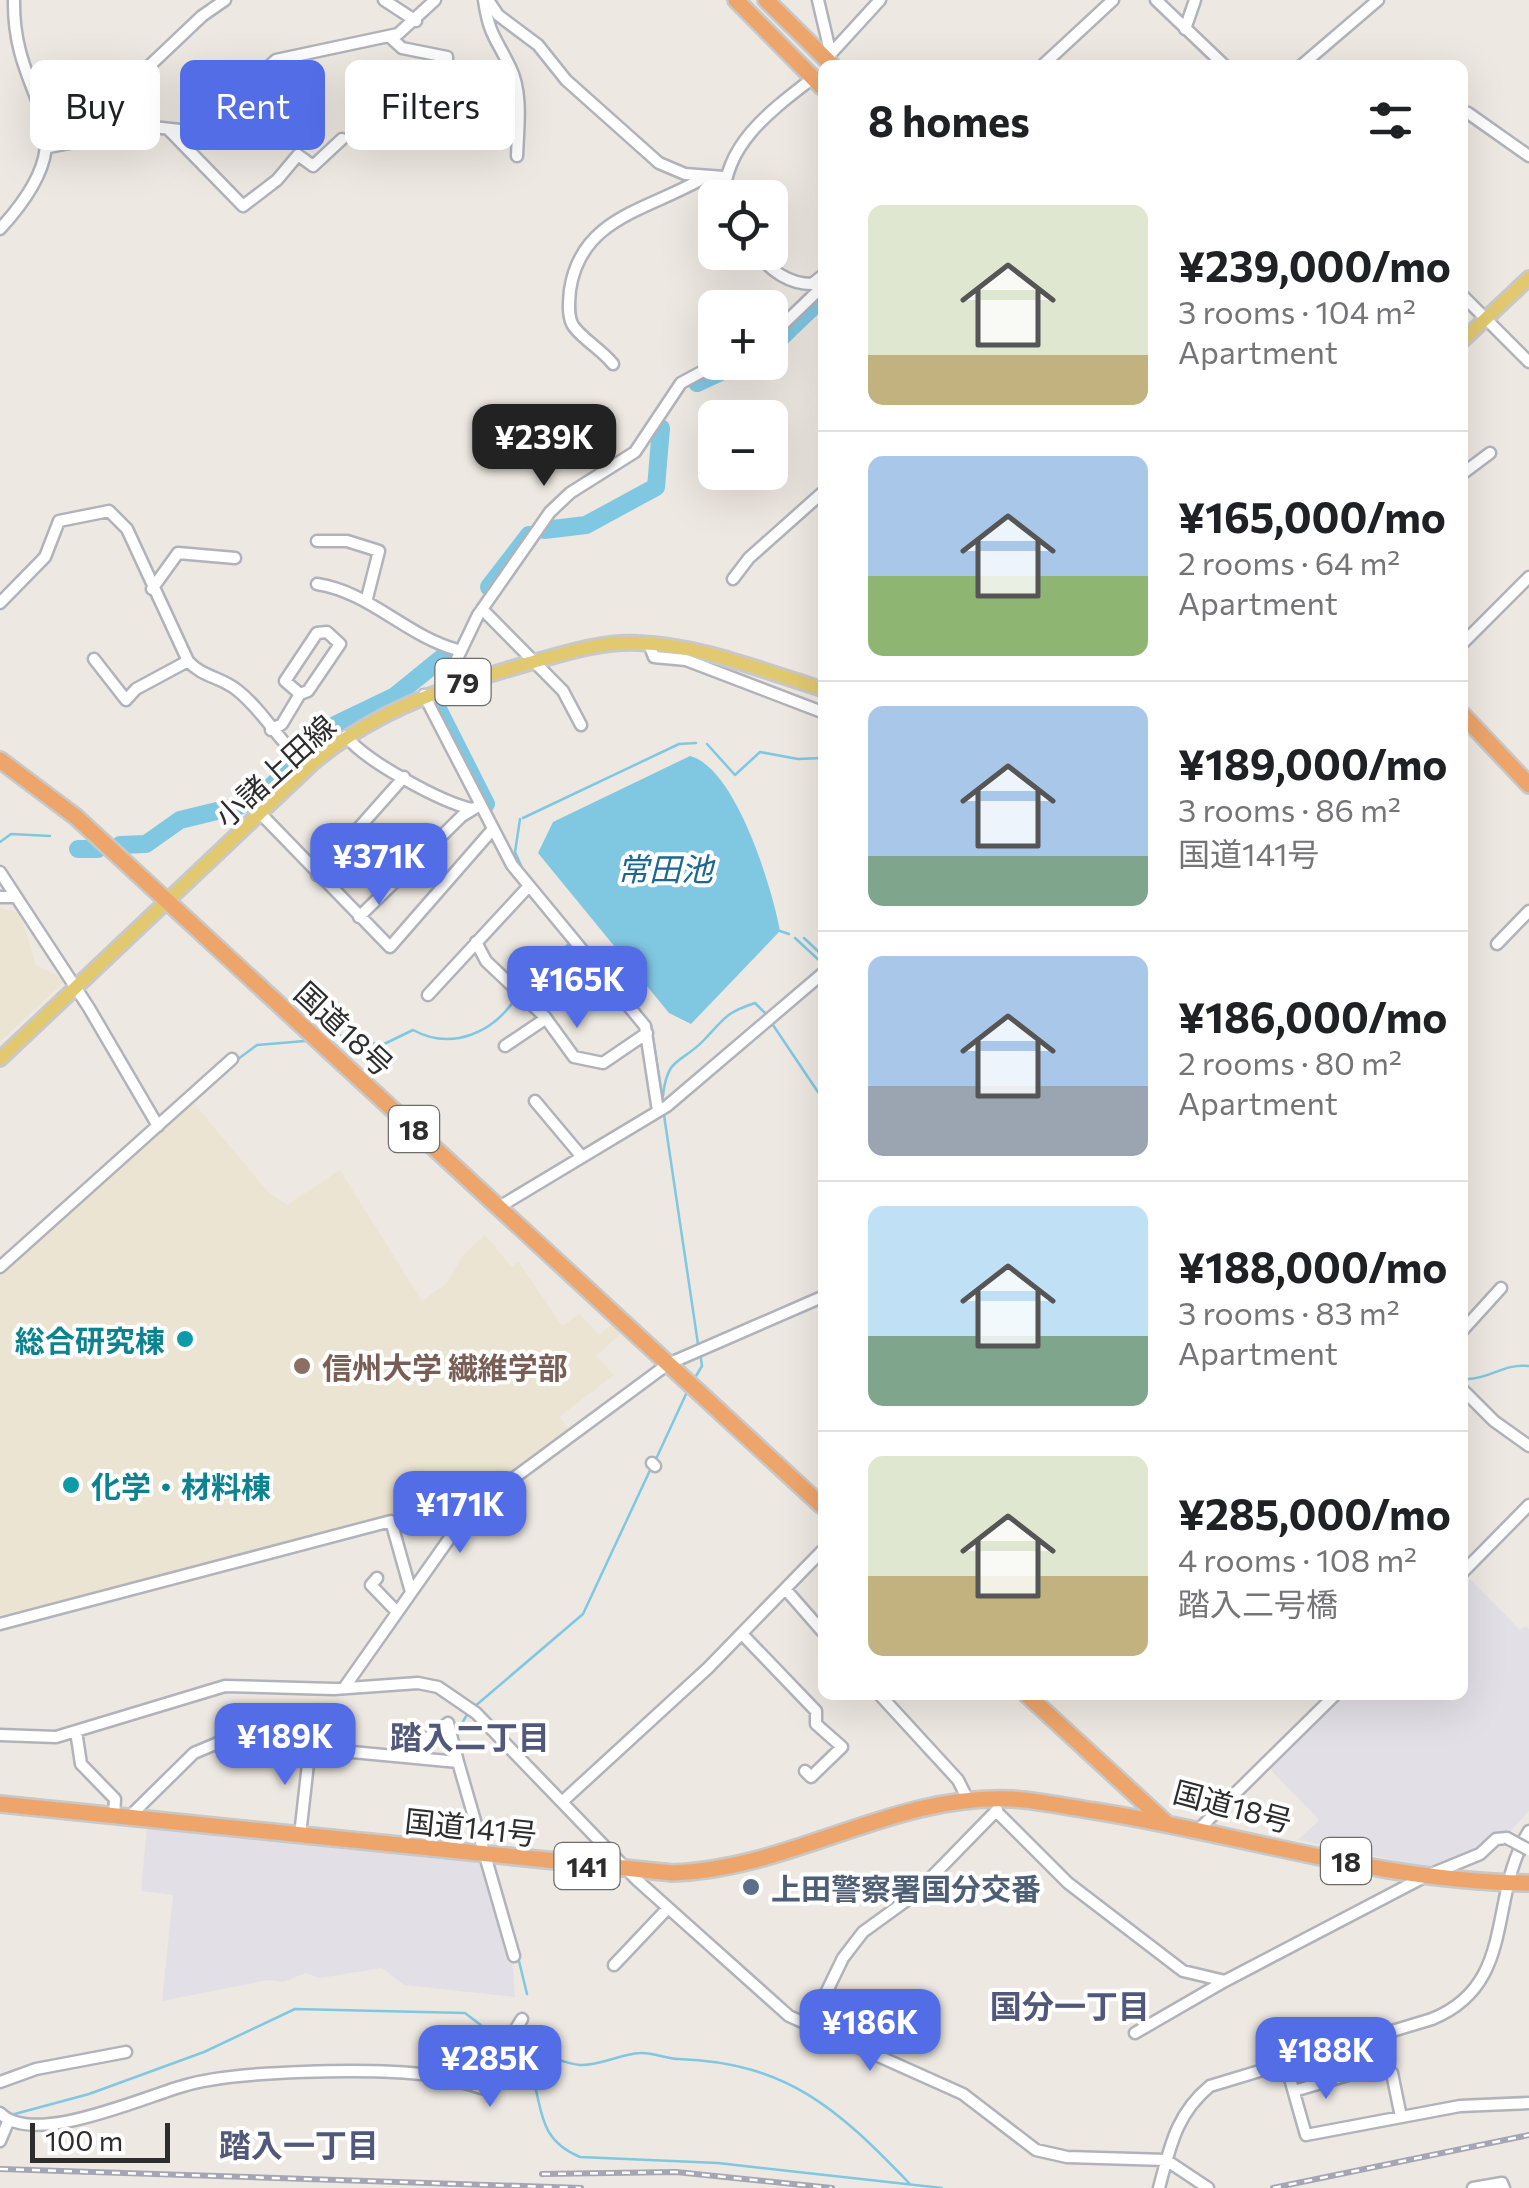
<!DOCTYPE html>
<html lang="en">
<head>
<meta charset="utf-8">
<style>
  :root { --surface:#fff; --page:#f6f6f6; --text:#202124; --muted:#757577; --line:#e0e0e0; --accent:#536de7 }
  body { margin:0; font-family:Commissioner,"Noto Sans JP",sans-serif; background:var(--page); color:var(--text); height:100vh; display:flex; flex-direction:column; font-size:38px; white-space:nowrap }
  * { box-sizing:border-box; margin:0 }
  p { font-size:32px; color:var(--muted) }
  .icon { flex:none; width:55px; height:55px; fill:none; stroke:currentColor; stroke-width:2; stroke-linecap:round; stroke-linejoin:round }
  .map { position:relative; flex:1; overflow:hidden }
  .drawer { position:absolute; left:818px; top:60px; width:650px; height:1640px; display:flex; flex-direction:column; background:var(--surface); border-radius:15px; box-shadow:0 10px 40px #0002 }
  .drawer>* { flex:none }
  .top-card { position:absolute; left:30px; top:60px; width:638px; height:90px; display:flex; gap:20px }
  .buttons { position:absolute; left:698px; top:180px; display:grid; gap:20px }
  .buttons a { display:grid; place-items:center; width:90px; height:90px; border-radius:15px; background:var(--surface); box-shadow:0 10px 40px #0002; font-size:50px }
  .scale { position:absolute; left:30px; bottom:25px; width:140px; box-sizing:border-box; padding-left:10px; border:5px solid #2d2d2d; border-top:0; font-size:28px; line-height:35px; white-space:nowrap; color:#2d2d2d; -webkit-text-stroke:8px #fff; paint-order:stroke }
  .price { position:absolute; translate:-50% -85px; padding:0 22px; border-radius:20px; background:var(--accent); color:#fff; font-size:32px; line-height:65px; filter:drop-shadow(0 2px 5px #0008) }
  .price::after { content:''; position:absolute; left:50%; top:60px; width:30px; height:22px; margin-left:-15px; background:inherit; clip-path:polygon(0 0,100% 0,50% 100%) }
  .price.current { background:#222; color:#fff }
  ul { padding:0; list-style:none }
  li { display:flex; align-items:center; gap:30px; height:250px; padding:0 50px }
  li+li { border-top:2px solid var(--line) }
  li span { display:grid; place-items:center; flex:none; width:280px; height:200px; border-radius:15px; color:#555 }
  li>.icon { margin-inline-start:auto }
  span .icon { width:120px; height:120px; fill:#fffc; stroke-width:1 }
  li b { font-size:42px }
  h2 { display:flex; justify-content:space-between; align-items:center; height:120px; padding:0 50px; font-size:42px }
  .pill { padding:0 35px; border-radius:15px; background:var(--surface); box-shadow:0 10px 40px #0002; font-size:35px; line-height:90px }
  .pill.current { background:var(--accent); color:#fff }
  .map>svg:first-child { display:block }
  .industrial { fill:#e2e0e6 }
  .education { fill:#ece4d2 }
  .water { fill:#80c7e2 }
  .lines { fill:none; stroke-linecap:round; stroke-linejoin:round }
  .stream { stroke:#80c7e2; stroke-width:2.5 }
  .river { stroke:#80c7e2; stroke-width:18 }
  .minor-casing { stroke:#b1b3bb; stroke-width:15 }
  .major-casing { stroke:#c8c8c8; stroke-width:18 }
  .highway-casing { stroke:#c8c8c8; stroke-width:20 }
  .minor { stroke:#fff; stroke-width:10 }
  .major { stroke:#e2c970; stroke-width:12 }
  .highway { stroke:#eda56b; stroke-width:15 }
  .rail-casing { stroke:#a4a6b5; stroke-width:6 }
  .rail { stroke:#fff; stroke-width:2.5; stroke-dasharray:8; stroke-linecap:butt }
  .minor-bridge-casing { stroke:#b1b3bb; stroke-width:15; stroke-linecap:butt }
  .minor-bridge { stroke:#fff; stroke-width:10 }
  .culture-dot { fill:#0f9aa8; stroke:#fff; stroke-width:4 }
  .education-dot { fill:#8d6e63; stroke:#fff; stroke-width:4 }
  .service-dot { fill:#5c6f8a; stroke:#fff; stroke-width:4 }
  .labels { text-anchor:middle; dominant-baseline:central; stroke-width:8; stroke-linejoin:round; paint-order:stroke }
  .shield { fill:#fff; stroke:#6c6c6c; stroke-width:2.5 }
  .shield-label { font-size:28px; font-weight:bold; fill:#2d2d2d }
  .street-label { font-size:30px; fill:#2d2d2d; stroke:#fff }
  .culture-label { font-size:30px; font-weight:bold; fill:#0d838f; stroke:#fff; text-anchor:end }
  .education-label { font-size:30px; font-weight:bold; fill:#785e54; stroke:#fff; text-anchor:start }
  .service-label { font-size:30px; font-weight:bold; fill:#4e5e75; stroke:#fff; text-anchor:start }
  .water-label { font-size:32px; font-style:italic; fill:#1c6891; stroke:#fff }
  .neighbourhood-label { font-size:32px; font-weight:bold; fill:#515879; stroke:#fff }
</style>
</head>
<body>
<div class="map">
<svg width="1529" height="2188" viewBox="0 0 1529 2188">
  <rect width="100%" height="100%" fill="#ede8e1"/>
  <path class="industrial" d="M1470 1579 1520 1630 1526 1626 1529 1629V1811L1510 1832 1492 1834 1479 1851 1427 1867 1298 1840 1319 1820 1268 1767 1345 1695H1462L1463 1586Z
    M147 1827 484 1863 512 1959 515 1997 404 1985 382 1968 320 1978 306 1973 283 1982 268 1980 162 2001 173 1895 141 1891Z"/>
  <path class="education" d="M0 908 20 913 36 965 66 980 0 1042Z
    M193 1102 269 1193 287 1205 340 1170 422 1301 448 1282 463 1255 485 1235 512 1267 518 1261 562 1326 580 1314 599 1335 613 1323 623 1332 596 1356 614 1375 560 1416 568 1430 484 1492 400 1529 395 1512 0 1619V1275Z"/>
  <path class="water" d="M690 756C736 768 772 888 780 931L691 1024 669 1013 538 853 553 822Z"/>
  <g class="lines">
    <path class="stream" d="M707 744 735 775 760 752 798 759 822 758
      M523 818 679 744 696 743
      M520 819 515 852 523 870
      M0 842 11 834 50 836
      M780 931 789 934
      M795 938 822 963
      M804 938 822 955
      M613 980 651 1025 663 1102
      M523 991 553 972 561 951 569 944
      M771 1022 822 1098
      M324 1032 382 1045 413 1030C452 1051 494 1033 517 996
      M234 1062 257 1045 305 1041
      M663 1096C667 1056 681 1064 704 1040 725 1018 725 1013 755 1003L767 1015
      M664 1115 698 1344
      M696 1376 702 1366 700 1352
      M1468 1379C1490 1379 1504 1363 1529 1366
      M656 1459 687 1392
      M474 1707 583 1614 652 1466
      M455 1735 468 1713
      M518 1957 527 1994
      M509 2046C555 2080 520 2132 580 2157L718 2163 942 2188
      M519 2059 521 2050
      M531 2065 542 2055C554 2058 568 2064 580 2065 600 2066 620 2054 640 2053 653 2052 666 2059 679 2059 787 2063 837 2108 909 2183
      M11 2115 89 2094 204 2052 295 2009 465 2013 503 2042"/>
    <path class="river" d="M770 348 822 298
      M697 383 742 362
      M544 530 586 525 656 487 661 428
      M489 587 529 535
      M432 697 486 804
      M120 845 146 844 180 820 254 802 303 757 320 732 395 696 443 657
      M78 849H98"/>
    <defs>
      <path id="minor" d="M384 0 416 21
        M484 0C489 35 496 38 510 67 523 93 518 127 517 156
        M488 0 498 15 538 45 566 80 659 163 685 174 724 177
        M818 0 830 51
        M1156 0 1224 65
        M1185 29 1195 0
        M390 37 402 48 447 57 446 113 451 120 518 115
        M826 59 880 0
        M1043 65 1113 0
        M1302 65 1378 0
        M1462 118 1468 113 1529 156
        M153 127 124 90 202 16 225 0
        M169 130 243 206 277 180 298 155 313 166 342 139
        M49 147 153 127 198 132 276 60 398 34 435 0
        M724 198C725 143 773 109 813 78
        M0 229C96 124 12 108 14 0
        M758 252C769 271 790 284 812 284L822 276
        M1462 295 1529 362
        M770 337 822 287
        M613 364C602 350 585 341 574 327 567 318 569 301 570 290 581 216 650 210 705 177
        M1462 474 1490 453
        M317 541H347L379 551 366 602
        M733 579 749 558 822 493
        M317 584C370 592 406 636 458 650
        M152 589 178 553 235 558
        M0 603 45 557 59 521 109 511 127 529 188 661C202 677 221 677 237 690 264 711 281 745 308 767
        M482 609 563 691 581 725
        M649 644 654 657 686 660 822 712
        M1462 644 1529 577
        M94 659 126 700 136 689 188 661
        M443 688 478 615 550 512 570 493 635 452 681 383 720 362
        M424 695 512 865 645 1026 658 1111
        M271 730 282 724 300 694 308 691 340 644 327 632 317 633 285 681 300 694
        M346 736C365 761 441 802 472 809
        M260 813 390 947 493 829
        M0 872 89 1008 158 1126
        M317 875 404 777
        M0 897H16
        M359 917 462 816 480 805
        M476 942 486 961 545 1017 574 1057 603 1063 647 1033
        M1497 944 1529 911
        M428 995 528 887
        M505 1046 545 1019
        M535 1101 582 1157
        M499 1207 667 1106 822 974
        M0 1267 232 1059
        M1462 1331 1501 1288
        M1462 1389 1494 1421 1529 1446
        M652 1463 655 1466
        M1462 1573 1529 1505
        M377 1578 371 1585 397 1612
        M787 1591 822 1631
        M0 1624 391 1521 411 1592
        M742 1634 816 1711V1724L842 1747 811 1777 805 1771
        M344 1688 468 1512 668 1364 822 1297
        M880 1695 958 1780 968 1800
        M76 1731 81 1764 115 1799 114 1815
        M0 1735 56 1737 225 1686 334 1689 418 1683 438 1687 476 1713 637 1880 789 2016 963 2094 1036 2150 1067 2157 1166 2160 1208 2188
        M403 1756 448 1723 458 1762
        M563 1801 708 1668 822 1551
        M997 1812 1068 1883 1183 1971 1225 1981 1424 1877 1480 1854 1496 1839 1507 1838
        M129 1817 194 1753 225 1740 458 1762 514 1956
        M1197 1831 1335 1695
        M300 1835 310 1746
        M614 1965 668 1908
        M810 2026 843 1958 863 1932 914 1895 997 1810
        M1135 2033 1225 1981
        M1285 2061 1306 2135 1460 2106 1529 2103
        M1392 2073 1401 2117
        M0 2082 36 2069 126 2052
        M1294 2091 1348 2075
        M0 2113C33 2147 141 2098 183 2086 233 2070 374 2068 429 2075 449 2077 469 2085 489 2090L504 2048 522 2019
        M0 2141 8 2122
        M1159 2188C1170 2147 1176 2114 1210 2086L1432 2019C1518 1984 1487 1898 1529 1831
        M1473 2188 1502 2183 1504 2188"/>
      <path id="major" d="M1462 341 1529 278
        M0 1059 313 763C378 708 452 685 533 662 566 653 603 641 638 643 700 645 763 671 822 689"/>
      <path id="highway" d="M736 0 822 87
        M766 0 832 65
        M1462 714 1529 785
        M0 760 76 817 822 1506
        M1027 1695 1165 1822
        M0 1804 673 1873C791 1869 894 1793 1012 1799 1040 1801 1068 1807 1095 1811 1240 1834 1382 1882 1529 1883"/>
    </defs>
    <use href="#minor" class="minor-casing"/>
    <use href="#major" class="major-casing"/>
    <use href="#highway" class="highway-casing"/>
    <use href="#minor" class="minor"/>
    <use href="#major" class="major"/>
    <use href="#highway" class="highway"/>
    <defs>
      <path id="rail" d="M0 2169 581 2188
        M542 2174 676 2172 832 2188
        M1273 2188 1529 2135"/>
    </defs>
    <use href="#rail" class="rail-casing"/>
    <use href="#rail" class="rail"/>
    <defs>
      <path id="minor-bridge" d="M1507 1838 1529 1850"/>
    </defs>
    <use href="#minor-bridge" class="minor-bridge-casing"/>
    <use href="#minor-bridge" class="minor-bridge"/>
  </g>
  <g class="culture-dot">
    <circle cx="185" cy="1339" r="10"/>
    <circle cx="71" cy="1485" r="10"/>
  </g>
  <circle class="education-dot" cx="302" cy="1366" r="10"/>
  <circle class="service-dot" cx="751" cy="1887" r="10"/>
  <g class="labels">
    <g class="shield">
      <rect x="435.5" y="659" width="55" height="46" rx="8"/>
      <rect x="389" y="1106" width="50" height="46" rx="8"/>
      <rect x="1321" y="1838" width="50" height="46" rx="8"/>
      <rect x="554.5" y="1843" width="65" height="46" rx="8"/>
    </g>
    <g class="shield-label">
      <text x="463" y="682">79</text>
      <text x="414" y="1129">18</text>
      <text x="1346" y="1861">18</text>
      <text x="587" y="1866">141</text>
    </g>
    <g class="street-label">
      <text transform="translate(274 770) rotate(-42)">小諸上田線</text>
      <text transform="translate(345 1028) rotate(43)">国道18号</text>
      <text transform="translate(1233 1805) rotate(15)">国道18号</text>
      <text transform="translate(471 1826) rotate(6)">国道141号</text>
    </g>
    <g class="culture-label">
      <text x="165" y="1339">総合研究棟</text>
      <text x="91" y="1485" text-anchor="start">化学・材料棟</text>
    </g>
    <g class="education-label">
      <text x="322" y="1366">信州大学 繊維学部</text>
    </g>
    <g class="service-label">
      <text x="771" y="1887">上田警察署国分交番</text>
    </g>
    <g class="water-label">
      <text x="665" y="868">常田池</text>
    </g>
    <g class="neighbourhood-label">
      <text x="470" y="1736">踏入二丁目</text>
      <text x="1070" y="2005">国分一丁目</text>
      <text x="299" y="2144">踏入一丁目</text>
    </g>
  </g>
</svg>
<div class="buttons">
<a><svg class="icon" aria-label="locate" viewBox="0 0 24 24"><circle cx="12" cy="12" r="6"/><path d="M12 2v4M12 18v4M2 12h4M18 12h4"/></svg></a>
<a>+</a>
<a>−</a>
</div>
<div class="scale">100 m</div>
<b class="price current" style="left:544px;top:489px">¥239K</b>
<b class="price" style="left:379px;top:908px">¥371K</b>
<b class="price" style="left:577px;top:1031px">¥165K</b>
<b class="price" style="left:460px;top:1556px">¥171K</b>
<b class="price" style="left:285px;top:1788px">¥189K</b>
<b class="price" style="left:870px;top:2074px">¥186K</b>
<b class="price" style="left:1326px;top:2102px">¥188K</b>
<b class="price" style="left:490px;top:2110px">¥285K</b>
<div class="top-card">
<a class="pill">Buy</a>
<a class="pill current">Rent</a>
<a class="pill">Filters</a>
</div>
<section class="drawer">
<h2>8 homes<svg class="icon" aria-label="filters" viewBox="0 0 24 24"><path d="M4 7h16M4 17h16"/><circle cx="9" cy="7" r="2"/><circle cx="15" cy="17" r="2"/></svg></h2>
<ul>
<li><span style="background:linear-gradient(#dfe7d0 75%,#c2b280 0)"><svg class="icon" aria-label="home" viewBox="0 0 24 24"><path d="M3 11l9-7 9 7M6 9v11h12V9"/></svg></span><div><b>¥239,000/mo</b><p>3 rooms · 104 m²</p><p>Apartment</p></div></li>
<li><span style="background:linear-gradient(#a9c7e8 60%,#8fb573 0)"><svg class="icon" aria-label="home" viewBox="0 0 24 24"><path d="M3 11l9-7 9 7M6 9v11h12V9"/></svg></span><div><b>¥165,000/mo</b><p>2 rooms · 64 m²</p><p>Apartment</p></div></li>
<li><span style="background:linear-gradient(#a9c7e8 75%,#7fa58c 0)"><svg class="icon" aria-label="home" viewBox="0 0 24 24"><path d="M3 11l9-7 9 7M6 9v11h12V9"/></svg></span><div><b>¥189,000/mo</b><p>3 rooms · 86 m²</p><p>国道141号</p></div></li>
<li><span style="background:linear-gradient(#a9c7e8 65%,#9aa5b1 0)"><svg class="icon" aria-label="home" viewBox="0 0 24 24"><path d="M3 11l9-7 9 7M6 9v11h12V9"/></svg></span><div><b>¥186,000/mo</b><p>2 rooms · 80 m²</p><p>Apartment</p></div></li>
<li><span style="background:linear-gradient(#bfe0f5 65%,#7fa58c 0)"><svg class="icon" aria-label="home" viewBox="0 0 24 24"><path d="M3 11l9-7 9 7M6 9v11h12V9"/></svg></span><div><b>¥188,000/mo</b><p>3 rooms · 83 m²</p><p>Apartment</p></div></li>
<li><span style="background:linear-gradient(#dfe7d0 60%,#c2b280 0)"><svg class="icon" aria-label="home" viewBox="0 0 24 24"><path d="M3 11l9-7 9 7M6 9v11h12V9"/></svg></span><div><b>¥285,000/mo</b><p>4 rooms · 108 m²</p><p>踏入二号橋</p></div></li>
</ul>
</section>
</div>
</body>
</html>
